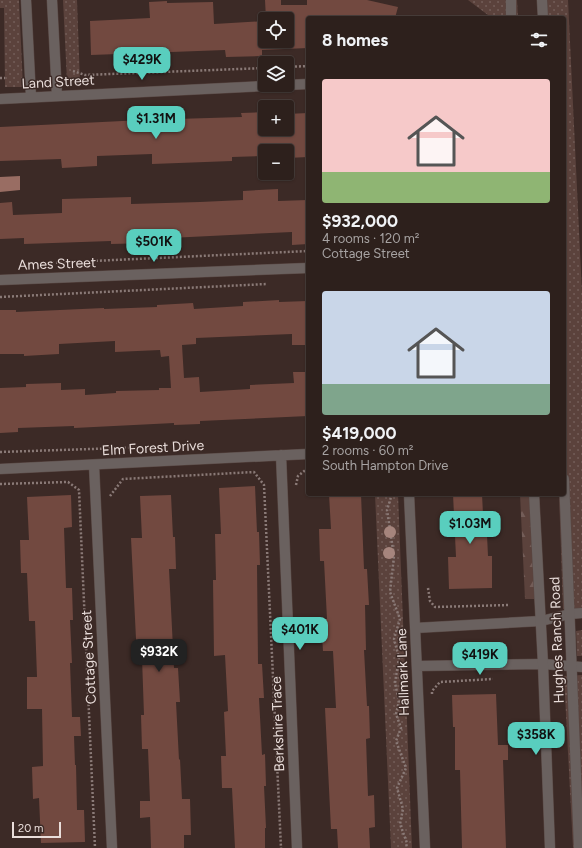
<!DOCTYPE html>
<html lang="en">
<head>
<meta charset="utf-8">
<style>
  :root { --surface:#2d201c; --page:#392d29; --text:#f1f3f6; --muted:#a7a3a3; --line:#483e3b; --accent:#59cebe }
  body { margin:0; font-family:Figtree,sans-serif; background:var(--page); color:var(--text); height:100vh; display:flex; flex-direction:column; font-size:15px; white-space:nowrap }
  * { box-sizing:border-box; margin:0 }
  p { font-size:13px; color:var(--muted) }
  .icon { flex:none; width:22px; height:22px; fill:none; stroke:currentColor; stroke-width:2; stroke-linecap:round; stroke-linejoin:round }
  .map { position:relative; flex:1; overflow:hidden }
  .drawer { position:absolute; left:306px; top:16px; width:260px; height:480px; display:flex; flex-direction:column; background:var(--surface); border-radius:4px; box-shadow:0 1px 3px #0004,0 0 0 1px var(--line) }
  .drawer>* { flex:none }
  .fabs { position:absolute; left:258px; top:12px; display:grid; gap:8px }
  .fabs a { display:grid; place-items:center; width:36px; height:36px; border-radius:4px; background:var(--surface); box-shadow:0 1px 3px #0004,0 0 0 1px var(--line); font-size:20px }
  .scale { position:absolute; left:12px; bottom:10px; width:49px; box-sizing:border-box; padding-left:4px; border:2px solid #e9ddda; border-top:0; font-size:11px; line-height:14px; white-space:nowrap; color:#e9ddda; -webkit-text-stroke:3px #3c2a26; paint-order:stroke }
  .price { position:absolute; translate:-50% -34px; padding:0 9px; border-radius:8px; background:var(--accent); color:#111; font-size:13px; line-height:26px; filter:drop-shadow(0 1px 2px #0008) }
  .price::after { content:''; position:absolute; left:50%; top:24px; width:12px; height:9px; margin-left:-6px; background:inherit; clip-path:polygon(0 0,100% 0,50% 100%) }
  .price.on { background:#222; color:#fff }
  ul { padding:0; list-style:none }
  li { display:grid; align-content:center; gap:8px; height:212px; padding:0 16px }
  li span { display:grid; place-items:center; height:124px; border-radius:4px; color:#555 }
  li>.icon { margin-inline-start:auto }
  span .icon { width:72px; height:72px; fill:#fffc; stroke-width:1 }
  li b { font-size:17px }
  h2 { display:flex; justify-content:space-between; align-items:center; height:48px; padding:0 16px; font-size:17px }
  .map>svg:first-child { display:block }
  .green { fill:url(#green-dots) }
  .forest { fill:url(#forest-firs) }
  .water { fill:#996d63 }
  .building { fill:#724940 }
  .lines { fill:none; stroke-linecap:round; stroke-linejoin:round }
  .minor-casing { stroke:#584743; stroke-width:11 }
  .tertiary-casing { stroke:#584743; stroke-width:11 }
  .path { stroke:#8a7a77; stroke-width:2.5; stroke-dasharray:2 2; stroke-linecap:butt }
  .minor { stroke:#6a615f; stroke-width:10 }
  .tertiary { stroke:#6a615f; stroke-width:10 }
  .tree { fill:#a6857d }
  .labels { text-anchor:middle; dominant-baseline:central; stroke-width:3; stroke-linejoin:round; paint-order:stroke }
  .street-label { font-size:14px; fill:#e9ddda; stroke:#3c2a26 }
</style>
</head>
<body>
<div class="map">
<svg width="582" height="848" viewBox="0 0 582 848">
  <defs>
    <pattern id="green-dots" width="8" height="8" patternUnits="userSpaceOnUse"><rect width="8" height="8" fill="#5b423c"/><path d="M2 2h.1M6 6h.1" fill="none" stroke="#735d58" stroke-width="1.8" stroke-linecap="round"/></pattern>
    <pattern id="forest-firs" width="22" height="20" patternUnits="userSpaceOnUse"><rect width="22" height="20" fill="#5b423c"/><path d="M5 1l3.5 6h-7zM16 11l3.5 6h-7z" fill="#735d58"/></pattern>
  </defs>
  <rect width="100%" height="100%" fill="#3c2a26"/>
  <path class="green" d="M0 0H19L23 87H5L4 8H0Z
    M63 0H77L80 83 67 81Z
    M468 0H517L518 18H492Z
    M540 0H568L582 293V608L563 609 559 494H564V18H541Z
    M375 494H398L412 848H391Z
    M582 630V656H577L576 631Z
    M582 675V848H573L564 676Z"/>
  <path class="forest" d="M520 494H539L544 599H525Z"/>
  <path class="water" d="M20 176V190L0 192V177Z"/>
  <path class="building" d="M265 0H281V5H307V0H367L398 7 395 18H308V48L262 50V56L226 57 225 50 91 55 90 21 150 18 149 2 167 1V3L213 2 214 24 265 21V41H287V19H266Z
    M265 112V129H287V114L308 113V157L287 158V151H265V156L232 157V161L152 164V154L97 156V166L62 168 61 159 0 161V127L143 120 242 117 241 113Z
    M278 189V201L308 200V244L292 245V232L149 239V243L111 244V241L24 244V238L0 239V203L12 202 13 215 62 213V199L131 197V204L200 202 243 200V191Z
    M279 300V302L308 301V345H292V334L196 338V344L182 345 184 378 199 377 200 392 250 389V385L294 383 293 372H308V416L200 421V424L174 425V423L74 428V426L18 428V432L0 433V388L26 387V384L61 383V390L85 389V395L116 393V391L159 390V388H171L169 356 161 357 160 350 115 352V341L59 344V354L24 356V354H0V310H16V312L104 308V309L157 307V305L193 303 194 309 243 306V302Z
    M255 486 257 532H259L260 565H257L258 664H262L264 698H259L262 755 265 754 266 786H264L266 828H265V848H235L232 788H222L221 756H226L224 712 228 711 225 655 214 656 213 580H216L215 534H221L219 488Z
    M329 494H361L364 569H367L369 605H365L366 650H364L367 706H369L370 738 366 739 368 796 374 795 375 827 369 828 370 848H338L337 829H331L325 708H336L333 651H323L321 619H327L324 561H320L319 529H331Z
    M453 494H482L483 514H486L488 556H492V588L449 589 448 557H456Z
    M71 495 72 527 64 528 66 588H72L73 620H70L72 663H70L72 717H80L81 736H74L75 765H76L77 810H84L85 842 41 843 39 798 33 799 32 767 43 766 42 709H27V677H37L35 621H29L27 573H21L20 540H29L27 497Z
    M171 495 173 537H175L176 569H169L174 668H178L180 702H176L179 760 180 759 182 799H190L191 835H184V848H151L150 817 140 818V801H150L148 749H142L141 715H144L142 658 137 659 131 538H142L140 496Z
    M496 694 498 745H508V760H503L506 848H462L460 770H455V727H453L452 695Z"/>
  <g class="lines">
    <defs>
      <path id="minor" d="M26 0 31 97
        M52 0 57 96
        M287 85 308 84
        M0 99 285 85
        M0 280 308 268
        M281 455 297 848
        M94 465 112 848
        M0 469 308 454
        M409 494 425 848
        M415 628 541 621 570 614 582 613
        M417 666 543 664 582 667"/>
      <path id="tertiary" d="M511 0V18
        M542 0 543 18
        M564 479 579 848
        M534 494 543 664 550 848"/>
    </defs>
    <use href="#minor" class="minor-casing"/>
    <use href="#tertiary" class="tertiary-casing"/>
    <path class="path" d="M287 67 308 66
      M73 71 85 75 265 68
      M0 78H5
      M28 264 308 251
      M0 297 267 284
      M0 452 152 447
      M0 484 68 482 79 490 95 848
      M296 485 298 476 308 468
      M392 494 387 510 394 556 390 592 400 619 394 639 399 658 395 683 399 701 396 714 401 728 396 741 406 768 397 788 403 809 400 824 407 843 406 848
      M110 496 123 479 254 472 264 485 281 848
      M428 588 430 601 435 607 510 605
      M432 694V691L440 682 493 679"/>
    <use href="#minor" class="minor"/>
    <use href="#tertiary" class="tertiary"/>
  </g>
  <g class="tree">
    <circle cx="390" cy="532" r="6"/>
    <circle cx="389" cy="553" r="6"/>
  </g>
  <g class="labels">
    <g class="street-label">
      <text transform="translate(58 82) rotate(-3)">Land Street</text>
      <text transform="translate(57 264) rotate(-2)">Ames Street</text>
      <text transform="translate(153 448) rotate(-3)">Elm Forest Drive</text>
      <text transform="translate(557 640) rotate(-92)">Hughes Ranch Road</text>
      <text transform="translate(89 657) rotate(-93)">Cottage Street</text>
      <text transform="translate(403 672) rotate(-92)">Hallmark Lane</text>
      <text transform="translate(278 724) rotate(-92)">Berkshire Trace</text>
    </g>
  </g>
</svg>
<div class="fabs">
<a><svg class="icon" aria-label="locate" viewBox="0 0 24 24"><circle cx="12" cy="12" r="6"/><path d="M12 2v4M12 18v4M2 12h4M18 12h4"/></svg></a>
<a><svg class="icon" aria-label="layers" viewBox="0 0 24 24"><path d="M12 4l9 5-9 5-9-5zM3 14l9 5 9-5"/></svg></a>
<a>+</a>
<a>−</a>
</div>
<div class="scale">20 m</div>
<b class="price" style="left:142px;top:81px">$429K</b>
<b class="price" style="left:156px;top:140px">$1.31M</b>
<b class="price" style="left:154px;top:263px">$501K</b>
<b class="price" style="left:470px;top:545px">$1.03M</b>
<b class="price" style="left:300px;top:651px">$401K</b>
<b class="price on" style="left:159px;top:673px">$932K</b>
<b class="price" style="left:480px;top:676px">$419K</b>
<b class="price" style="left:536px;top:756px">$358K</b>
<section class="drawer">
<h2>8 homes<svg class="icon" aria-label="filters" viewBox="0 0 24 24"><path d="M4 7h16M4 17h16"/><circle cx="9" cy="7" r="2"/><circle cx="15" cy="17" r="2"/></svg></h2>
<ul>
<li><span style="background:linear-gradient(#f6c9c9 75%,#8fb573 0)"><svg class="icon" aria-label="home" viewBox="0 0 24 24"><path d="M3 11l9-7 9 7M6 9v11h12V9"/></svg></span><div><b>$932,000</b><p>4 rooms · 120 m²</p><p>Cottage Street</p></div></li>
<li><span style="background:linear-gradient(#c9d6e8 75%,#7fa58c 0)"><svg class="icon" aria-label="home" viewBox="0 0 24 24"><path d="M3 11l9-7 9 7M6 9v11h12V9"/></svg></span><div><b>$419,000</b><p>2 rooms · 60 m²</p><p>South Hampton Drive</p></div></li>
</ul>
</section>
</div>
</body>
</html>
